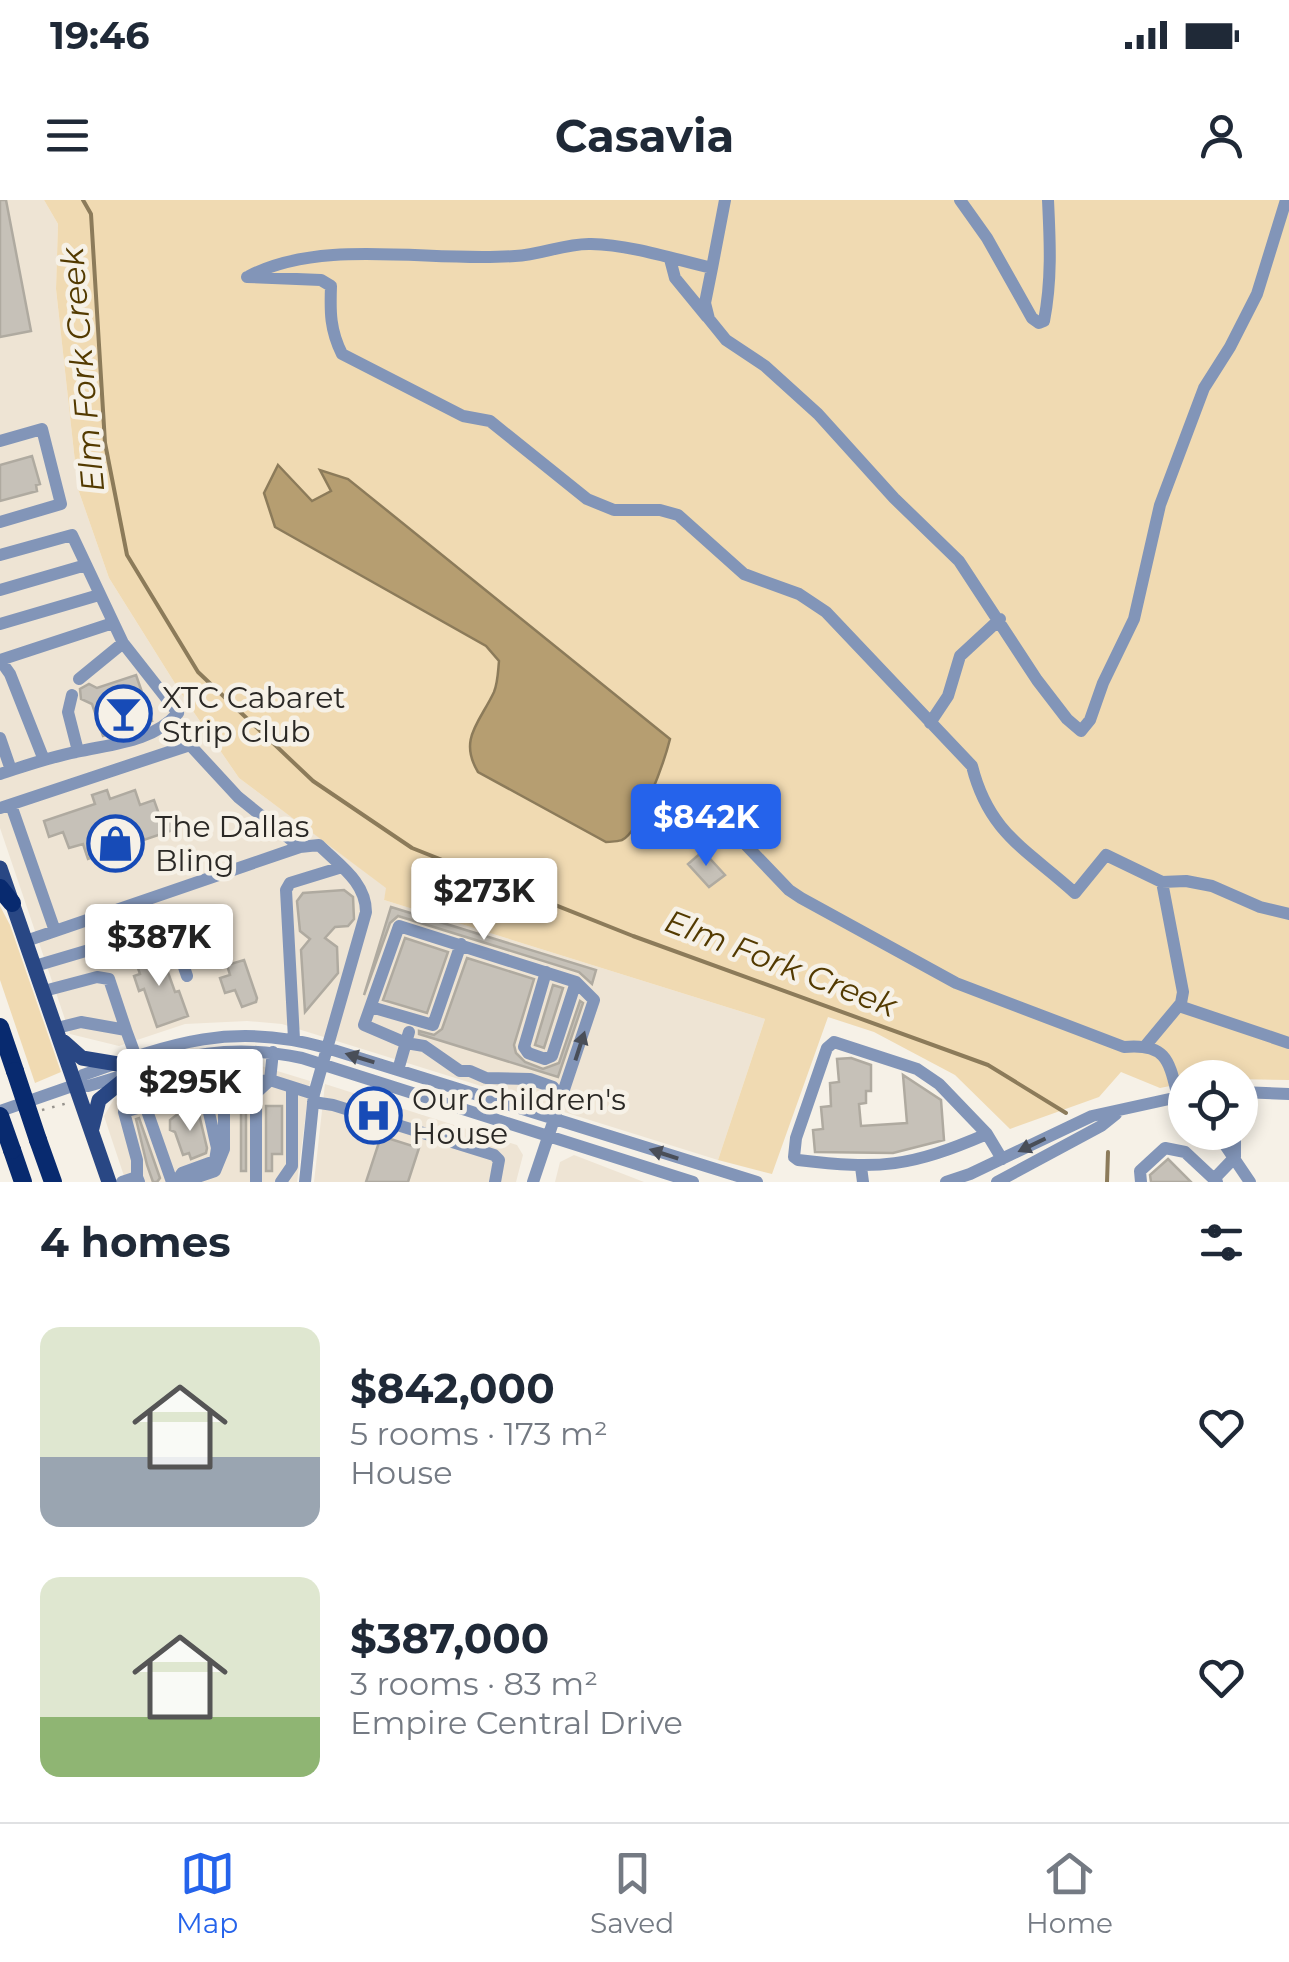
<!DOCTYPE html>
<html lang="en">
<head>
<meta charset="utf-8">
<style>
  :root { --surface:#fff; --page:#f6f6f7; --text:#1f2937; --muted:#747a83; --line:#e0e1e3; --accent:#2563eb }
  body { margin:0; font-family:Montserrat,sans-serif; background:var(--page); color:var(--text); height:100vh; display:flex; flex-direction:column; font-size:38px; white-space:nowrap }
  * { box-sizing:border-box; margin:0 }
  p { font-size:32px; color:var(--muted) }
  .icon { flex:none; width:55px; height:55px; fill:none; stroke:currentColor; stroke-width:2; stroke-linecap:round; stroke-linejoin:round }
  .map { position:relative; height:982px; overflow:hidden }
  .side { display:flex; flex-direction:column; background:var(--surface); flex:1 }
  .side>* { flex:none }
  .tools { position:absolute; left:1168px; top:860px; display:grid; gap:20px }
  .tools a { display:grid; place-items:center; width:90px; height:90px; border-radius:50%; background:var(--surface); box-shadow:0 5px 15px #0003; font-size:50px }
  .price { position:absolute; translate:-50% -85px; padding:0 22px; border-radius:10px; background:#fff; color:#222; font-size:32px; line-height:65px; filter:drop-shadow(0 2px 5px #0008) }
  .price::after { content:''; position:absolute; left:50%; top:60px; width:30px; height:22px; margin-left:-15px; background:inherit; clip-path:polygon(0 0,100% 0,50% 100%) }
  .price.current { background:var(--accent); color:#fff }
  ul { padding:0; list-style:none }
  li { display:flex; align-items:center; gap:30px; height:250px; padding:0 40px }
  li span { display:grid; place-items:center; flex:none; width:280px; height:200px; border-radius:20px; color:#555 }
  li>.icon { margin-inline-start:auto }
  span .icon { width:120px; height:120px; fill:#fffc; stroke-width:1 }
  li b { font-size:42px }
  h2 { display:flex; justify-content:space-between; align-items:center; height:120px; padding:0 40px; font-size:42px }
  .status { display:flex; justify-content:space-between; align-items:center; height:70px; padding:0 50px; background:var(--surface); direction:ltr }
  .status svg { height:28px; fill:currentColor }
  header { display:flex; justify-content:space-between; align-items:center; height:130px; padding:0 40px; background:var(--surface); font-size:45px; font-weight:700 }
  .tab-bar { display:flex; justify-content:space-around; align-items:center; height:140px; border-top:2px solid var(--line); background:var(--surface); font-size:28px; color:var(--muted) }
  .tab-bar a { display:grid; justify-items:center; gap:5px }
  .tab-bar .current { color:var(--accent) }
  .map>svg:first-child { display:block }
  .built { fill:#eee4d4 }
  .green { fill:#f0dab2 }
  .water { fill:#b69e71; stroke:#8c7b5a; stroke-width:2.5 }
  .lines { fill:none; stroke-linecap:round; stroke-linejoin:round }
  .stream { stroke:#8c7b5a; stroke-width:4 }
  .building { fill:#c6c1b8; stroke:#afaaa0; stroke-width:2.5 }
  .path { stroke:#97938d; stroke-width:2.5; stroke-dasharray:2.5 8; stroke-linecap:butt }
  .minor { stroke:#8295b8; stroke-width:12 }
  .major { stroke:#294784; stroke-width:15 }
  .highway { stroke:#082a6f; stroke-width:18 }
  .highway-bridge { stroke:#082a6f; stroke-width:18 }
  .oneway { fill:#494e58 }
  .labels { text-anchor:middle; dominant-baseline:central; stroke-width:9; stroke-linejoin:round; paint-order:stroke }
  .poi-label { font-size:30px; fill:#2a2825; stroke:#f6f1e7; text-anchor:start }
  .water-label { font-size:32px; font-style:italic; fill:#533a00; stroke:#f6f1e7 }
</style>
</head>
<body>
<div class="status"><b>19:46</b><svg viewBox="0 0 49 12"><path d="M0 12V9h3v3zM5 12V6h3v6zM10 12V3h3v9zM15 12V0h3v12zM26 1h20v11H26zM47 4h2v5h-2z"/></svg></div>
<header><svg class="icon" aria-label="menu" viewBox="0 0 24 24"><path d="M4 6h16M4 12h16M4 18h16"/></svg>Casavia<svg class="icon" aria-label="person" viewBox="0 0 24 24"><circle cx="12" cy="8" r="4"/><path d="M4 21q1-7 8-7t8 7"/></svg></header>
<div class="map">
<svg width="1289" height="982" viewBox="0 0 1289 982">
  <rect width="100%" height="100%" fill="#f6f1e7"/>
  <path class="built" d="M0 0H44L58 24 56 89 78 289 109 378 186 501 239 578 387 688 384 700 765 819 718 960 282 824 247 821 185 824 119 846 70 834 0 628Z
    M261 866 310 881 297 982H126L104 916 114 899 193 874Z
    M325 884 517 945 523 955 516 982H314Z
    M574 955 644 982H555L560 962Z"/>
  <path class="green" d="M44 0H1289V880L1185 878V883L1160 888 1121 872 1099 897 1010 929 955 875 874 832 828 817 772 974 718 960 765 819 384 700 386 688 239 578 186 501 109 378 78 289 56 89 58 24Z
    M0 706 10 725 61 872 35 883 0 780Z"/>
  <path class="water" d="M278 265 312 301 331 291 320 270 348 279 670 539C665 559 640 632 622 640 620 641 609 642 606 642L478 572C458 539 480 522 494 492 498 482 498 471 499 461L486 446 275 327 264 293Z"/>
  <g class="lines">
    <path class="stream" d="M83 0 91 14 105 243 127 355 198 472 313 581 412 648 633 736 988 865 1066 913
      M1107 982 1108 952"/>
  </g>
  <path class="building" d="M0 0H6L31 131 0 137Z
    M32 256 40 284 36 285 37 291 0 301V265Z
    M136 475 152 521 103 536 92 504 81 499 80 489 89 484 97 488Z
    M107 590 110 599 135 590 140 605 154 600 160 617 174 613 179 628 88 659 83 644 69 648 63 632 49 637 44 621 95 604 92 595Z
    M692 604 705 618 691 630 675 619Z
    M703 651 725 675 709 687 688 664Z
    M344 690 353 697 354 719 348 726 335 727 325 738 337 747 338 773 305 812 301 750 310 739 300 731 297 701 303 693Z
    M391 707 596 770 592 784 579 772 398 716 390 723 364 795Z
    M405 738 448 752 427 813 383 800Z
    M160 750 175 792 179 791 188 816 157 827 144 789 139 791 134 776 140 774 135 759Z
    M467 758 534 779 514 845 516 853 525 862 543 869 559 863 580 801 583 803 558 877 419 834V831L434 835 442 829Z
    M244 760 257 798 256 802 242 807 235 790 225 793 220 778 230 775 227 765Z
    M553 785 563 788 544 848 535 845Z
    M851 858 871 865V891H866V903L859 904 861 926 907 923 903 875 941 900 944 940 893 953 815 952 813 930 823 929 821 907 831 906 830 883 839 882 837 859Z
    M241 906H246V971H241Z
    M266 906H282V954H272V971H266Z
    M198 910 207 948 206 953 191 959 189 953 183 955 175 932 170 930V920L179 913 183 915Z
    M139 918 160 978 157 982H153L147 965 136 919Z
    M381 936 419 948 408 982H366Z
    M1168 959 1191 982H1151L1150 975Z"/>
  <g class="lines">
    <path class="path" d="M42 910 68 903"/>
    <path class="minor" d="M960 0 987 38 1032 118 1039 123 1044 121C1052 80 1050 41 1048 0
      M670 59 675 78 707 117
      M712 68 705 103 709 119 726 140 765 166 818 214 894 298 959 361 1037 480 1067 519 1081 531 1090 520 1103 483 1134 419 1160 305 1204 188 1230 147 1257 94 1286 0
      M249 76C325 37 432 63 515 56 541 55 566 43 591 44 632 45 673 59 712 68L725 0
      M247 77 321 80 331 86C330 112 330 130 342 154L463 216 490 221 587 299 614 310H660L678 315 744 374 799 394 826 412 972 566C989 634 1028 650 1075 693L1106 655 1162 682 1186 681 1212 686 1260 707 1289 714
      M0 241 42 229 61 304 0 322
      M0 355 72 335 123 443 178 513C153 542 111 544 76 552 50 557 25 566 0 574
      M0 390 86 365
      M0 424 99 395
      M0 460 113 423
      M0 460 10 474 44 560
      M79 479 123 443
      M72 495 68 512 78 551
      M930 523 948 496 960 456 1000 419
      M0 538 11 570
      M704 601 789 690 801 698 956 783 1124 847C1167 843 1169 861 1178 897
      M11 605 55 731
      M0 608 190 545 238 597 300 647 26 741
      M300 647 319 645C339 665 366 682 366 712L314 894 305 982
      M35 766 170 726 187 776
      M546 772 524 847 528 853 545 859 552 856 576 782
      M44 791 97 777 109 779 126 830
      M1179 806 1289 843
      M371 807 433 825 461 744
      M57 828 81 822 126 830 136 857
      M294 839 286 690 290 683 342 667
      M834 842 917 869 939 884 987 934C910 967 881 970 798 960L794 957 796 938 827 848Z
      M1146 845 1181 803 1183 792 1162 682
      M398 870 409 832
      M75 885 83 875C172 843 233 821 327 848L757 982
      M1240 892 1289 894
      M313 902 333 905 494 955 499 960 495 982
      M154 903 206 887 270 880 314 894
      M145 905 172 982
      M0 911 75 885 88 886C170 862 214 840 302 858L693 982
      M1221 932 1225 945 1250 982
      M987 934 1002 959
      M1235 957V932
      M861 967 863 982
      M137 977V960L124 912 154 903 143 870
      M1214 979 1235 957
      M122 982 137 977 139 982
      M176 982 182 973 215 961 217 948 207 904 224 885
      M183 982 215 971 224 949V885
      M256 982V893L270 880 273 852
      M281 982 292 966V888
      M533 982 594 800 576 782 399 726 364 825 406 843 424 846 460 871H470L486 878 530 879 553 887 561 897
      M946 982 970 974 1092 916 1183 896
      M997 982 1101 926 1116 914
      M1141 982 1140 971 1165 948 1185 952 1217 982"/>
    <path class="major" d="M0 668 109 982
      M64 842 82 858 118 864
      M92 928 99 900 131 874"/>
    <path class="highway" d="M0 688 12 703
      M0 827 15 871
      M38 940 53 982
      M12 950 23 982"/>
    <path class="highway-bridge" d="M15 871 38 940
      M0 916 12 950"/>
  </g>
  <defs><path id="oneway-solid" d="M-6-.8H1V-3.2L6.5 0L1 3.2V.8H-6Z" transform="scale(2.5)"/></defs>
  <g class="oneway">
    <use href="#oneway-solid" transform="translate(580 846) rotate(-72)"/>
    <use href="#oneway-solid" transform="translate(360 858) rotate(-163)"/>
    <use href="#oneway-solid" transform="translate(1032 945) rotate(154)"/>
    <use href="#oneway-solid" transform="translate(664 954) rotate(-162)"/>
  </g>
  <defs>
    <symbol id="bar-ring" viewBox="-11 -11 22 22"><circle r="9.5" fill="#f6f1e7" stroke="#174bb7" stroke-width="1.5"/><path d="M-6-5H6L.8 .8V4.5H3.5V6h-7V4.5H-.8V.8Z" fill="#174bb7"/></symbol>
    <symbol id="shop-ring" viewBox="-11 -11 22 22"><circle r="9.5" fill="#f6f1e7" stroke="#174bb7" stroke-width="1.5"/><path d="M-5-2.5h2.3a2.7 3.5 0 0 1 5.4 0H5L5.5 6h-11ZM-1.5-2.5h3a1.5 2.3 0 0 0-3 0Z" fill="#174bb7"/></symbol>
    <symbol id="hospital-ring" viewBox="-11 -11 22 22"><circle r="9.5" fill="#f6f1e7" stroke="#174bb7" stroke-width="1.5"/><path d="M-5-5h3v3.5h4V-5h3V5h-3V1.5h-4V5h-3Z" fill="#174bb7"/></symbol>
  </defs>
  <g fill-rule="evenodd">
    <use href="#bar-ring" x="92" y="482" width="63" height="63"/>
    <use href="#shop-ring" x="84" y="612" width="63" height="63"/>
    <use href="#hospital-ring" x="342" y="884" width="63" height="63"/>
  </g>
  <g class="labels">
    <g class="poi-label">
      <text x="162" y="497">XTC Cabaret<tspan x="162" dy="34">Strip Club</tspan></text>
      <text x="155" y="626">The Dallas<tspan x="155" dy="34">Bling</tspan></text>
      <text x="412" y="899">Our Children's<tspan x="412" dy="34">House</tspan></text>
    </g>
    <g class="water-label">
      <text transform="translate(82 170) rotate(-95)">Elm Fork Creek</text>
      <text transform="translate(781 763) rotate(21)">Elm Fork Creek</text>
    </g>
  </g>
</svg>
<div class="tools">
<a><svg class="icon" aria-label="locate" viewBox="0 0 24 24"><circle cx="12" cy="12" r="6"/><path d="M12 2v4M12 18v4M2 12h4M18 12h4"/></svg></a>
</div>
<b class="price current" style="left:706px;top:669px">$842K</b>
<b class="price" style="left:484px;top:743px">$273K</b>
<b class="price" style="left:159px;top:789px">$387K</b>
<b class="price" style="left:190px;top:934px">$295K</b>
</div>
<section class="side">
<h2>4 homes<svg class="icon" aria-label="filters" viewBox="0 0 24 24"><path d="M4 7h16M4 17h16"/><circle cx="9" cy="7" r="2"/><circle cx="15" cy="17" r="2"/></svg></h2>
<ul>
<li><span style="background:linear-gradient(#dfe7d0 65%,#9aa5b1 0)"><svg class="icon" aria-label="home" viewBox="0 0 24 24"><path d="M3 11l9-7 9 7M6 9v11h12V9"/></svg></span><div><b>$842,000</b><p>5 rooms · 173 m²</p><p>House</p></div><svg class="icon" aria-label="heart" viewBox="0 0 24 24"><path d="M12 20l-8-8c-3-5 5-10 8-4 3-6 11-1 8 4z"/></svg></li>
<li><span style="background:linear-gradient(#dfe7d0 70%,#8fb573 0)"><svg class="icon" aria-label="home" viewBox="0 0 24 24"><path d="M3 11l9-7 9 7M6 9v11h12V9"/></svg></span><div><b>$387,000</b><p>3 rooms · 83 m²</p><p>Empire Central Drive</p></div><svg class="icon" aria-label="heart" viewBox="0 0 24 24"><path d="M12 20l-8-8c-3-5 5-10 8-4 3-6 11-1 8 4z"/></svg></li>
</ul>
</section>
<nav class="tab-bar">
<a class="current"><svg class="icon" aria-label="map" viewBox="0 0 24 24"><path d="M3 6l6-2 6 2 6-2v14l-6 2-6-2-6 2zM9 4v14M15 6v14"/></svg>Map</a>
<a><svg class="icon" aria-label="saved" viewBox="0 0 24 24"><path d="M7 4h10v16l-5-4-5 4z"/></svg>Saved</a>
<a><svg class="icon" aria-label="home" viewBox="0 0 24 24"><path d="M3 11l9-7 9 7M6 9v11h12V9"/></svg>Home</a>
</nav>
</body>
</html>
